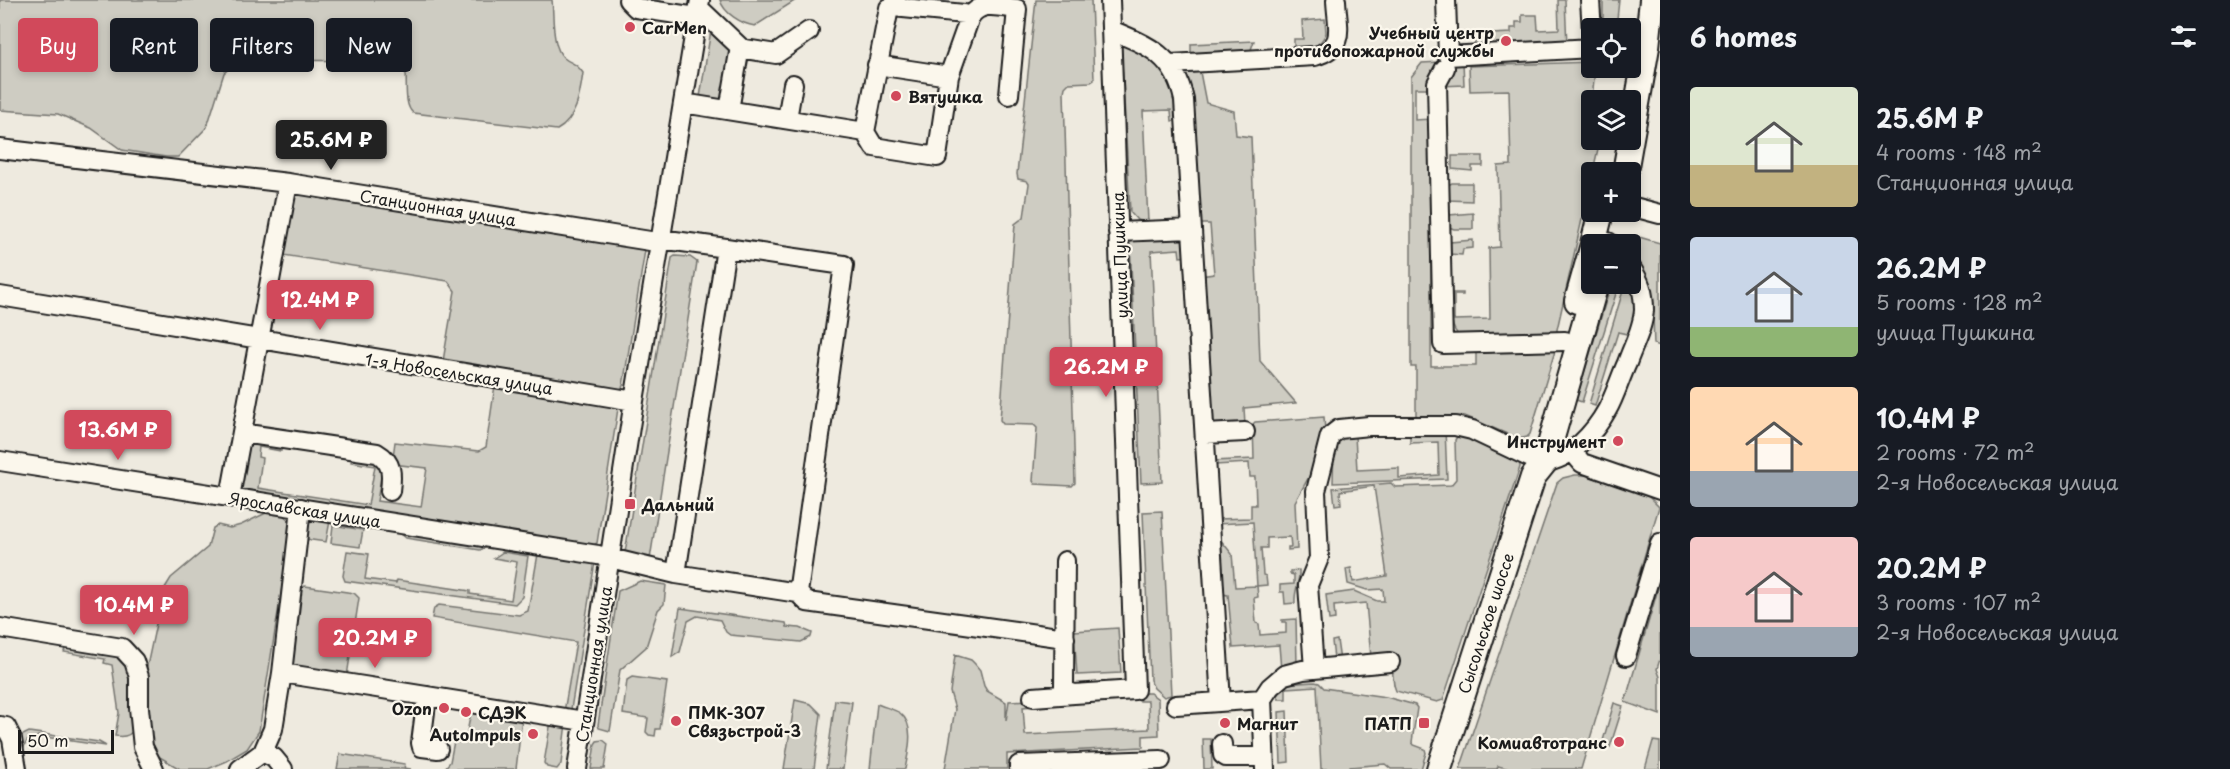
<!DOCTYPE html>
<html lang="en">
<head>
<meta charset="utf-8">
<style>
  :root { --surface:#171b24; --page:#242831; --text:#f1f3f6; --muted:#9ea1a6; --accent:#d1495b }
  body { margin:0; font-family:"Playpen Sans",sans-serif; background:var(--page); color:var(--text); height:100vh; display:flex; flex-direction:column; font-size:22px; white-space:nowrap }
  * { box-sizing:border-box; margin:0 }
  p { font-size:20px; color:var(--muted) }
  .icon { flex:none; width:33px; height:33px; fill:none; stroke:currentColor; stroke-width:2; stroke-linecap:round; stroke-linejoin:round }
  .map { position:relative; flex:1; overflow:hidden }
  .sheet { display:flex; flex-direction:column; background:var(--surface); width:570px }
  .sheet>* { flex:none }
  .hud { position:absolute; left:18px; top:18px; width:570px; height:54px; display:flex; gap:12px }
  .buttons { position:absolute; left:1581px; top:18px; display:grid; gap:12px }
  .buttons a { display:grid; place-items:center; width:60px; height:60px; border-radius:6px; background:var(--surface); box-shadow:0 3px 9px #0003; font-size:30px }
  .scale { position:absolute; left:18px; bottom:15px; width:96px; box-sizing:border-box; padding-left:6px; border:3px solid #1c1c1c; border-top:0; font-size:16px; line-height:21px; white-space:nowrap; color:#1c1c1c; -webkit-text-stroke:4px #fbf7ec; paint-order:stroke }
  .price { position:absolute; translate:-50% -51px; padding:0 14px; border-radius:6px; background:var(--accent); color:#fff; font-size:20px; line-height:39px; filter:drop-shadow(0 2px 3px #0008) }
  .price::after { content:''; position:absolute; left:50%; top:36px; width:18px; height:14px; margin-left:-9px; background:inherit; clip-path:polygon(0 0,100% 0,50% 100%) }
  .price.current { background:#222; color:#fff }
  ul { padding:0; list-style:none }
  li { display:flex; align-items:center; gap:18px; height:150px; padding:0 30px }
  li span { display:grid; place-items:center; flex:none; width:168px; height:120px; border-radius:6px; color:#555 }
  li>.icon { margin-inline-start:auto }
  span .icon { width:72px; height:72px; fill:#fffc; stroke-width:1 }
  li b { font-size:26px }
  h2 { display:flex; justify-content:space-between; align-items:center; height:72px; padding:0 30px; font-size:26px }
  .tag { padding:0 21px; border-radius:6px; background:var(--surface); box-shadow:0 3px 9px #0003; font-size:21px; line-height:54px }
  .tag.current { background:var(--accent); color:#fff }
  main { display:flex; flex:1; min-height:0 }
  .map>svg:first-child { display:block }
  .green { fill:#ceccc2; stroke:#75746f; stroke-width:1.5 }
  .lines { fill:none; stroke-linecap:round; stroke-linejoin:round }
  .minor-casing { stroke:#1c1c1c; stroke-width:22 }
  .major-casing { stroke:#1c1c1c; stroke-width:28 }
  .minor { stroke:#fbf7ec; stroke-width:18 }
  .major { stroke:#fbf7ec; stroke-width:24 }
  .poi-dot { fill:#d1495b; stroke:#fbf7ec; stroke-width:2 }
  .labels { text-anchor:middle; dominant-baseline:central; stroke-width:4.5; stroke-linejoin:round; paint-order:stroke }
  .poi-label { font-size:16px; font-weight:bold; fill:#1c1c1c; stroke:#fbf7ec; text-anchor:start }
  .street-label { font-size:16px; fill:#1c1c1c; stroke:#fbf7ec }
</style>
</head>
<body>
<main>
<div class="map">
<svg width="1660" height="769" viewBox="0 0 1660 769">
  <rect width="100%" height="100%" fill="#eeeadf"/>
  <filter id="ink" filterUnits="userSpaceOnUse"><feTurbulence type="fractalNoise" baseFrequency=".0167" numOctaves="2"/><feDisplacementMap in="SourceGraphic" scale="12" xChannelSelector="R" yChannelSelector="G"/><feConvolveMatrix kernelMatrix="1 2 1 2 8 2 1 2 1" color-interpolation-filters="sRGB"/></filter>
  <g filter="url(#ink)">
    <path class="green" d="M0 0H552C554 16 551 46 564 58 571 64 576 62 583 73 580 94 577 119 557 130L413 113C404 105 407 86 406 74L391 61 248 60 234 64 224 73 207 127 178 157H166L122 150 91 128 58 114 0 110Z
      M720 0H796L755 26C741 24 724 13 720 0Z
      M1036 0H1091L1094 80 1091 82 1069 83 1065 87 1064 92 1075 483 1072 486 1035 484 1033 481 1037 428 1034 425 1003 424 1000 420 1015 224 1024 217 1029 184 1027 181 1018 179 1017 174Z
      M1558 0H1565L1567 46 1477 49 1472 35 1511 33V28H1516V22H1522V15H1537L1538 30 1559 29Z
      M1603 0H1619L1617 19 1612 25H1605L1603 19Z
      M1325 19 1326 33C1320 48 1309 49 1294 50V39H1303L1302 21Z
      M711 30 728 46 731 57 724 101 700 97Z
      M1254 41 1249 55 1191 58V44Z
      M1121 43 1152 56 1174 81 1181 120 1172 121 1171 110 1143 111 1148 222 1137 220 1130 212Z
      M1440 62 1429 88H1415V120L1431 119V366H1476V347L1554 348 1555 351 1530 434 1527 437 1519 439 1465 416H1416V367H1411V77L1422 63Z
      M1463 62 1464 85 1441 86 1451 63Z
      M1591 62 1592 68H1595L1592 100V140H1600L1556 334 1460 336C1448 328 1452 306 1452 293H1463V295H1454V320L1490 319 1489 248 1500 247 1498 166 1511 165 1509 90 1470 91 1469 66Z
      M1199 67 1206 103 1234 111 1236 135 1251 137 1260 361 1296 403 1244 408 1245 426 1218 427 1213 424 1200 276 1214 274 1210 224H1196L1178 68Z
      M1452 156H1483V166H1472V171L1452 169Z
      M1452 183H1472V201L1448 200V185Z
      M298 191 642 245 645 250 623 386 620 390 443 361 455 291 448 281 283 255 293 195Z
      M1473 213V229H1454L1449 227V215Z
      M1182 235 1190 256 1180 257 1179 249 1151 251 1162 482 1141 483 1130 242 1135 239Z
      M1639 237 1660 243V346L1654 344C1652 307 1657 288 1632 259Z
      M1473 240V248L1463 249 1462 255 1450 254V242Z
      M675 256 690 257 697 262 650 559 625 553 672 258Z
      M1631 272 1638 310 1631 335 1618 332 1595 406 1589 404 1625 284H1630Z
      M1611 284H1619L1582 402 1576 400Z
      M495 385 615 403 618 408 617 415 597 543 592 546 242 492 239 489 246 443 282 444 281 451 259 447 258 457 262 458 258 488 368 505 375 466 351 462 353 455 376 459 383 466 377 501 421 507 427 468 392 464 395 442 479 451 486 447Z
      M1324 417 1326 446 1295 502 1297 549 1288 550V547H1291L1290 537 1267 538V548H1261L1263 575 1266 576 1267 585 1257 586 1258 597 1254 598 1256 623 1259 624 1260 635 1286 633V622H1282V620L1296 619 1297 666 1281 670 1279 645 1233 648 1228 595 1221 594 1215 533 1232 554 1235 587 1257 586 1253 522 1217 524V519L1251 518V505H1256L1255 477H1250L1249 463 1215 465 1214 461 1254 459 1253 424 1255 422Z
      M1445 429 1447 479 1333 483 1334 444 1338 436 1396 434 1355 436 1357 470 1399 468V478L1439 475 1438 442 1410 443V431Z
      M1464 434 1515 455 1519 458 1520 467 1443 700 1437 702 1396 691 1394 685 1391 658 1338 664 1334 659 1332 641 1337 640 1340 661 1371 657 1366 603 1334 606 1335 619 1329 620 1326 595 1354 591 1377 601H1384L1383 589 1367 590 1348 584 1346 569 1351 568 1353 582 1387 576 1374 486 1340 491 1341 504 1335 505 1333 488 1391 483 1395 487 1451 485 1456 479 1455 440 1458 435Z
      M1575 475H1586L1648 496 1659 507 1581 769H1509L1498 766 1497 769H1460L1557 483 1563 478Z
      M1162 511 1171 695 1164 697 1154 688 1150 680 1143 512Z
      M268 512 283 515 290 521 291 531 259 731 247 749 227 761 208 769H180L158 756 149 735 146 707 147 666 163 591 171 578 208 547 213 528 218 525 230 528 241 525Z
      M303 517 330 521 326 542 305 539Z
      M333 525 363 530 360 547 331 543Z
      M399 532 487 547 480 550 406 538Z
      M347 551 369 554 365 579 396 583 397 580 470 591V594L511 600 517 562 494 558 503 552 528 556 522 597 515 604 345 581 343 576Z
      M538 554 595 562 570 715 564 712 576 642 432 618 434 608 439 605 519 615 528 611Z
      M1299 570C1300 582 1294 590 1295 603L1285 604 1284 592H1280V585L1294 584V575L1290 574V571Z
      M640 581 666 585 664 604 658 610 646 647 620 670 610 731 599 728 598 725 618 591Z
      M1660 582V659L1657 669 1660 677V715L1625 702Z
      M305 586 354 593 359 598 347 676 290 667 300 589Z
      M680 608 786 623 787 627 800 628 812 633 811 637 801 642 730 635 726 632 720 620 697 616 688 621 680 652 672 657Z
      M1118 628 1121 673 1077 675 1074 631Z
      M65 648 123 656 130 676 133 730C130 737 122 737 115 736L119 713 112 665 104 663 105 659 64 652Z
      M955 655 971 660 975 664 980 670 984 686 987 691 1006 702V721L1009 701 1033 700V706L1023 707 1025 735 1149 729 1148 701H1140L1139 693H1150L1158 699 1159 735 1143 736V747L1007 754V769H945L955 709 950 692Z
      M632 677 667 682 660 729H656L655 736 649 735 646 732 648 718 623 714 627 680Z
      M1315 682 1319 683 1324 688 1386 697 1415 705 1417 708 1412 742 1414 745 1425 749 1426 753 1421 769H1391L1385 764 1350 767 1348 769H1321L1317 686 1286 688V699H1278V687L1282 684Z
      M795 700 811 704 821 714 814 769H784Z
      M835 700 852 702 843 769H826Z
      M1614 703 1623 706 1610 747 1602 744Z
      M877 704C884 707 894 709 900 713 916 725 908 753 905 769H870Z
      M472 707 522 718 516 769H444L450 762 454 741 465 743Z
      M1287 711 1289 762 1281 763 1279 712Z
      M551 721 566 723 561 764 557 769 547 767 544 763Z
      M29 732 99 742 106 746 38 736 27 741 22 751 19 747 21 736Z
      M1203 739H1211L1212 769H1204Z
      M603 740 608 744 604 769H591L595 744 597 741Z
      M1653 741 1660 742V769H1645Z
      M340 754 405 764 404 768 411 769H337Z"/>
    <g class="lines">
      <defs>
        <path id="minor" d="M628 0 636 8 697 17
          M1446 0 1448 56 1592 48
          M1590 0 1592 32
          M699 8 740 47 729 110
          M1111 30C1150 46 1175 56 1184 100L1221 702
          M1630 45H1633
          M739 48 776 54 809 31
          M1170 64 1315 56C1347 47 1337 27 1336 0
          M877 65 949 76
          M1445 68 1437 83 1443 344 1565 341
          M683 103 865 132 874 147 937 157 949 76 970 17C981 0 999 7 1017 9L1009 95
          M787 119 793 84
          M865 132 889 8 893 7 964 14 970 17
          M0 149 288 183 650 241H675L726 248 676 574
          M1630 206 1660 214
          M1118 232 1192 229
          M1608 242 1611 244
          M726 248 844 265 798 593
          M0 296 634 401
          M242 433 377 453C393 462 392 475 390 491
          M1205 434 1245 432
          M1571 450 1582 463 1660 490
          M0 461 598 555 676 574 798 593 807 602 1065 638
          M1545 462C1570 460 1595 432 1607 410 1615 396 1620 378 1627 363 1633 346 1643 328 1644 310 1644 292 1640 281 1630 266
          M230 497 288 183
          M1065 561 1064 686 1066 691 1074 694 1135 690 1110 0
          M0 628 122 648 134 661 139 677V708L143 747 154 769
          M1626 656 1660 543
          M1314 669 1308 585 1319 558 1316 491 1330 436 1339 429 1369 426H1455L1472 430 1531 458
          M282 673 301 508
          M427 696 421 743 422 747 438 749
          M1033 697 1074 694
          M1176 705 1262 699
          M0 726 6 727 12 739 17 769
          M1222 744 1223 755 1226 757H1264
          M263 752 274 758 283 769
          M240 769 263 752 273 729 282 673 584 721
          M577 769 634 401 700 0
          M1019 769V765L1161 760
          M1265 769 1262 699 1270 687 1284 675 1303 670 1390 662"/>
        <path id="major" d="M1625 172 1647 47 1652 0
          M1593 244 1601 212
          M1577 301 1592 248
          M1439 769 1533 477 1545 462 1596 284"/>
      </defs>
      <use href="#minor" class="minor-casing"/>
      <use href="#major" class="major-casing"/>
      <use href="#minor" class="minor"/>
      <use href="#major" class="major"/>
    </g>
  </g>
  <g class="poi-dot">
    <circle cx="630" cy="27" r="6"/>
    <circle cx="1506" cy="41" r="6"/>
    <circle cx="896" cy="96" r="6"/>
    <circle cx="1618" cy="441" r="6"/>
    <rect x="624" y="498" width="12" height="12" rx="3"/>
    <circle cx="444" cy="708" r="6"/>
    <circle cx="466" cy="712" r="6"/>
    <circle cx="676" cy="721" r="6"/>
    <circle cx="1225" cy="723" r="6"/>
    <rect x="1418" y="717" width="12" height="12" rx="3"/>
    <circle cx="533" cy="734" r="6"/>
    <circle cx="1619" cy="742" r="6"/>
  </g>
  <g class="labels">
    <g class="poi-label">
      <text x="642" y="27">CarMen</text>
      <text x="1494" y="32" text-anchor="end">Учебный центр<tspan x="1494" dy="18">противопожарной службы</tspan></text>
      <text x="908" y="96">Вятушка</text>
      <text x="1606" y="441" text-anchor="end">Инструмент</text>
      <text x="642" y="504">Дальний</text>
      <text x="432" y="708" text-anchor="end">Ozon</text>
      <text x="478" y="712">СДЭК</text>
      <text x="688" y="712">ПМК-307<tspan x="688" dy="18">Связьстрой-3</tspan></text>
      <text x="1237" y="723">Магнит</text>
      <text x="1412" y="723" text-anchor="end">ПАТП</text>
      <text x="521" y="734" text-anchor="end">AutoImpuls</text>
      <text x="1607" y="742" text-anchor="end">Комиавтотранс</text>
    </g>
    <g class="street-label">
      <text transform="translate(438 207) rotate(9)">Станционная улица</text>
      <text transform="translate(1119 255) rotate(-92)">улица Пушкина</text>
      <text transform="translate(459 373) rotate(9)">1-я Новосельская улица</text>
      <text transform="translate(305 509) rotate(9)">Ярославская улица</text>
      <text transform="translate(1485 623) rotate(-72)">Сысольское шоссе</text>
      <text transform="translate(593 664) rotate(-81)">Станционная улица</text>
    </g>
  </g>
</svg>
<div class="buttons">
<a><svg class="icon" aria-label="locate" viewBox="0 0 24 24"><circle cx="12" cy="12" r="6"/><path d="M12 2v4M12 18v4M2 12h4M18 12h4"/></svg></a>
<a><svg class="icon" aria-label="layers" viewBox="0 0 24 24"><path d="M12 4l9 5-9 5-9-5zM3 14l9 5 9-5"/></svg></a>
<a>+</a>
<a>−</a>
</div>
<div class="scale">50 m</div>
<b class="price current" style="left:331px;top:171px">25.6M ₽</b>
<b class="price" style="left:320px;top:331px">12.4M ₽</b>
<b class="price" style="left:1106px;top:398px">26.2M ₽</b>
<b class="price" style="left:118px;top:461px">13.6M ₽</b>
<b class="price" style="left:134px;top:636px">10.4M ₽</b>
<b class="price" style="left:375px;top:669px">20.2M ₽</b>
<div class="hud">
<a class="tag current">Buy</a>
<a class="tag">Rent</a>
<a class="tag">Filters</a>
<a class="tag">New</a>
</div>
</div>
<section class="sheet">
<h2>6 homes<svg class="icon" aria-label="filters" viewBox="0 0 24 24"><path d="M4 7h16M4 17h16"/><circle cx="9" cy="7" r="2"/><circle cx="15" cy="17" r="2"/></svg></h2>
<ul>
<li><span style="background:linear-gradient(#dfe7d0 65%,#c2b280 0)"><svg class="icon" aria-label="home" viewBox="0 0 24 24"><path d="M3 11l9-7 9 7M6 9v11h12V9"/></svg></span><div><b>25.6M ₽</b><p>4 rooms · 148 m²</p><p>Станционная улица</p></div></li>
<li><span style="background:linear-gradient(#c9d6e8 75%,#8fb573 0)"><svg class="icon" aria-label="home" viewBox="0 0 24 24"><path d="M3 11l9-7 9 7M6 9v11h12V9"/></svg></span><div><b>26.2M ₽</b><p>5 rooms · 128 m²</p><p>улица Пушкина</p></div></li>
<li><span style="background:linear-gradient(#ffd9b3 70%,#9aa5b1 0)"><svg class="icon" aria-label="home" viewBox="0 0 24 24"><path d="M3 11l9-7 9 7M6 9v11h12V9"/></svg></span><div><b>10.4M ₽</b><p>2 rooms · 72 m²</p><p>2-я Новосельская улица</p></div></li>
<li><span style="background:linear-gradient(#f6c9c9 75%,#9aa5b1 0)"><svg class="icon" aria-label="home" viewBox="0 0 24 24"><path d="M3 11l9-7 9 7M6 9v11h12V9"/></svg></span><div><b>20.2M ₽</b><p>3 rooms · 107 m²</p><p>2-я Новосельская улица</p></div></li>
</ul>
</section>
</main>
</body>
</html>
